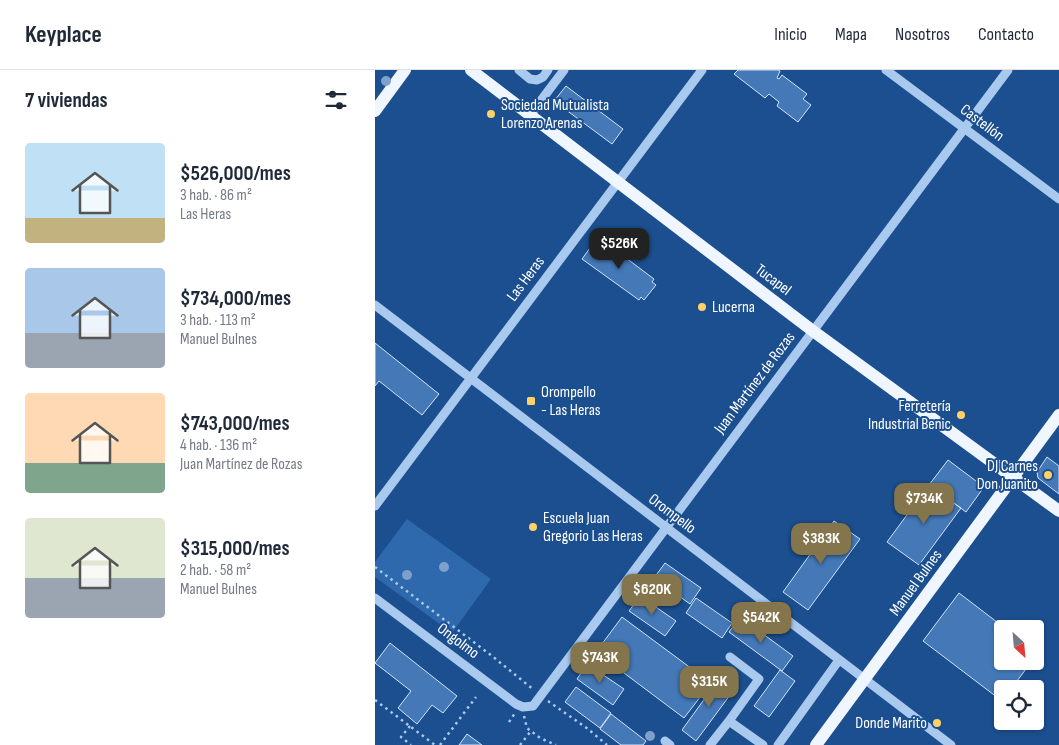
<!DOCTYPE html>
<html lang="es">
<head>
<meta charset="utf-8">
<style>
  :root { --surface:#fff; --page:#f2f2f3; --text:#1f2937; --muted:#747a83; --line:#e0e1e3; --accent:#84754c }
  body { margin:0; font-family:"Sofia Sans Condensed",sans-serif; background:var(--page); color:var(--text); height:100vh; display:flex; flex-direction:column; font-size:19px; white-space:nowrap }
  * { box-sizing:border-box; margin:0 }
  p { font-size:16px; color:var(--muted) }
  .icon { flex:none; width:28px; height:28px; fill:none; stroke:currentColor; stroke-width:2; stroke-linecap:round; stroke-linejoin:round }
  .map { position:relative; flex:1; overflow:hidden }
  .drawer { display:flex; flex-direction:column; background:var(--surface); width:375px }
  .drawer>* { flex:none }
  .needle { width:32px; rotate:154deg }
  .fabs { position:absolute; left:619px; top:550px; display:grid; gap:10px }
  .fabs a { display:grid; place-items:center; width:50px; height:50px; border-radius:5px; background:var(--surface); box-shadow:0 1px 4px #0004; font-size:25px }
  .price { position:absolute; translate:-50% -42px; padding:0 11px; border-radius:10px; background:var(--accent); color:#fff; font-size:16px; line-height:32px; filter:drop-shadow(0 1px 2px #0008) }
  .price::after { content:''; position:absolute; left:50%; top:30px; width:15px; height:11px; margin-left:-8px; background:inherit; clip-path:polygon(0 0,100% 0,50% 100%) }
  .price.on { background:#222; color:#fff }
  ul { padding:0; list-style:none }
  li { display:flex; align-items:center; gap:15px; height:125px; padding:0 25px }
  li span { display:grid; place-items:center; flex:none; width:140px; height:100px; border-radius:5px; color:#555 }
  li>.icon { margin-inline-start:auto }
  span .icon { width:60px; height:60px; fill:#fffc; stroke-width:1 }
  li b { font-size:21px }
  h2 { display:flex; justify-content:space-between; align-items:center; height:60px; padding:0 25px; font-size:21px }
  header { display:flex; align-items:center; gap:30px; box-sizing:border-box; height:70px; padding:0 25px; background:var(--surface); border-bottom:1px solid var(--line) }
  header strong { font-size:24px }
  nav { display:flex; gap:28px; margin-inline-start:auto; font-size:18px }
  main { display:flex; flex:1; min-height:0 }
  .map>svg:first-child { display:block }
  .green { fill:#2e69ad }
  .building { fill:#4478b7; stroke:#cfe3fa }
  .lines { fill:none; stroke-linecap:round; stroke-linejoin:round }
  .path { stroke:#a9c9ee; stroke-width:2.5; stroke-dasharray:2.5 4; stroke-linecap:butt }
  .minor { stroke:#a9c9ee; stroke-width:9 }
  .major { stroke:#f0f6ff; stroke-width:12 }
  .tree { fill:#7ea0ca }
  .poi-dot { fill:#ffd166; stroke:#1b4f8f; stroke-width:2 }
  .labels { text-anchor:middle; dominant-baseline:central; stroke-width:4; stroke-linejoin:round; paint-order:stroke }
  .poi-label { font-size:16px; fill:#fff; stroke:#1b4f8f; text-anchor:start }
  .street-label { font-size:16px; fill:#fff; stroke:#1b4f8f }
</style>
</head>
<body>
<header>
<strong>Keyplace</strong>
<nav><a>Inicio</a><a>Mapa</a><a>Nosotros</a><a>Contacto</a></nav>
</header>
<main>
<section class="drawer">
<h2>7 viviendas<svg class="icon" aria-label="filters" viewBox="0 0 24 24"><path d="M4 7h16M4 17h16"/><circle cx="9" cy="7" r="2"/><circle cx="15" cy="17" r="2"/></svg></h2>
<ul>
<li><span style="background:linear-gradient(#bfe0f5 75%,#c2b280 0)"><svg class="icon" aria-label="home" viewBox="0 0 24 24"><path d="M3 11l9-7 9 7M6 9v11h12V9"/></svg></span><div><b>$526,000/mes</b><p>3 hab. · 86 m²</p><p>Las Heras</p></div></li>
<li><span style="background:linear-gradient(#a9c7e8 65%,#9aa5b1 0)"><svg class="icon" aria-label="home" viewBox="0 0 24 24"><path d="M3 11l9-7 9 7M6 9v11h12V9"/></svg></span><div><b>$734,000/mes</b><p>3 hab. · 113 m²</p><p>Manuel Bulnes</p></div></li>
<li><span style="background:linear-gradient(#ffd9b3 70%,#7fa58c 0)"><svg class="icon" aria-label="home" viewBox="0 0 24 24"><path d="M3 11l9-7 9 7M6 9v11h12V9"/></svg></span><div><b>$743,000/mes</b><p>4 hab. · 136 m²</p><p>Juan Martínez de Rozas</p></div></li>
<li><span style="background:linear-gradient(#dfe7d0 60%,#9aa5b1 0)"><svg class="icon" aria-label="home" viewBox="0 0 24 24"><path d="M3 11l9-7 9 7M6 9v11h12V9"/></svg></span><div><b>$315,000/mes</b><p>2 hab. · 58 m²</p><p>Manuel Bulnes</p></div></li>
</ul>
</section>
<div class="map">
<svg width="684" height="675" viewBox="0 0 684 675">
  <rect width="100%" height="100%" fill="#1b4f8f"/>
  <path class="green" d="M32 449 116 509 77 563 0 507V492Z"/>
  <path class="building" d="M363 0H403L405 1 402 8 404 9 407 5 432 24 428 29 436 35 423 52 402 36 404 32 394 24 390 28 359 4Z
    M191 16 248 59 237 74 179 31Z
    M223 167 279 209 277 212 281 215 269 230 266 227 264 230 207 189Z
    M0 273 64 324 47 345 4 311 0 316Z
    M672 387 684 396V424L663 408 662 402Z
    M573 390 609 417 591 442 554 415Z
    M554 415 586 438 544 495 512 472Z
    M459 451 485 469 433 540 408 522Z
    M290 493 326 518 315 534 279 508Z
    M584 523 631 559H628V591H657L636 619H628L627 631 548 571Z
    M265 526 301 551 290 566 254 541Z
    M321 528 357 553 347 568 311 543Z
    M247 547 336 613 309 648 221 582Z
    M365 547 418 586 407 601 354 562Z
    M15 573 82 626 68 643 57 635 42 654 23 638 36 621 0 593Z
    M212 594 249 619 238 635 202 609Z
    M405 600 420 611 394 647 379 636Z
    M346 606 361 617 321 671 307 660Z
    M201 617 236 643 225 658 190 632Z
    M236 644 271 671 268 675H246L225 659Z
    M92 664 107 675H84Z"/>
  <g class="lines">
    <path class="path" d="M0 497 117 586 159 620
      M0 630 60 675
      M173 631 213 659 232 675
      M149 646 152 658 165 668 181 675
      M134 652 140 643
      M35 656 26 667 36 675
      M65 675 101 627
      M145 675 156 661"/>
    <path class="minor" d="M144 0 155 9 162 10 168 7 173 0
      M511 0 684 129
      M155 45 189 0
      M0 235 576 675
      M0 436 327 0
      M0 528 141 634 148 637 158 636 633 0
      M354 651 384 609 355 587
      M290 671 295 675
      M335 675 354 651 388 675
      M403 675 464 590"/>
    <path class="major" d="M96 0 438 261 684 441
      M0 41 30 0
      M441 675 684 345"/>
  </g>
  <g class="tree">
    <circle cx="11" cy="11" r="5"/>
    <circle cx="69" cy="497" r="5"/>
    <circle cx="32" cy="505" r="5"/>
    <circle cx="275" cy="666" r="5"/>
  </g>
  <g class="poi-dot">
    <circle cx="116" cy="44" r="5"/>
    <circle cx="327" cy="237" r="5"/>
    <rect x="151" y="326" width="10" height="10" rx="2.5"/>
    <circle cx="586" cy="345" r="5"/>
    <circle cx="673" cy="405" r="5"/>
    <circle cx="158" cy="457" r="5"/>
    <circle cx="562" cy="653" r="5"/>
  </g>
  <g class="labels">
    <g class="poi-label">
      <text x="126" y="35">Sociedad Mutualista<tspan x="126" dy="18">Lorenzo Arenas</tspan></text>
      <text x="337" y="237">Lucerna</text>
      <text x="166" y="322">Orompello<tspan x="166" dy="18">- Las Heras</tspan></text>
      <text x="576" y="336" text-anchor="end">Ferretería<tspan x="576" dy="18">Industrial Benic</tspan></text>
      <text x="663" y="396" text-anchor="end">DJ Carnes<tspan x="663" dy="18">Don Juanito</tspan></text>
      <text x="168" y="448">Escuela Juan<tspan x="168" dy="18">Gregorio Las Heras</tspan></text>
      <text x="552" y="653" text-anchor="end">Donde Marito</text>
    </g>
    <g class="street-label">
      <text transform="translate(607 53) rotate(37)">Castellón</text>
      <text transform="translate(151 209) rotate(-53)">Las Heras</text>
      <text transform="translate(398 210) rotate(37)">Tucapel</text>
      <text transform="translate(380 313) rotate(-53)">Juan Martínez de Rozas</text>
      <text transform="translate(297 444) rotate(37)">Orompello</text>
      <text transform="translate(541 513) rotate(-54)">Manuel Bulnes</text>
      <text transform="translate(83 571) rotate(37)">Ongolmo</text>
    </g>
  </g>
</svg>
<div class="fabs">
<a><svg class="needle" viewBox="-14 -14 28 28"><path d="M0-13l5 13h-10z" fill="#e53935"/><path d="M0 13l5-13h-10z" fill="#747a83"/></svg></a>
<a><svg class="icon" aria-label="locate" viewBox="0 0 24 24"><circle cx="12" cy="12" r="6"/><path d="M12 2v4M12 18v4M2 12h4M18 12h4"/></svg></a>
</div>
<b class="price on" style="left:244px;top:200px">$526K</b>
<b class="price" style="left:549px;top:455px">$734K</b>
<b class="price" style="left:446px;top:495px">$383K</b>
<b class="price" style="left:277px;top:546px">$620K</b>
<b class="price" style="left:386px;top:574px">$542K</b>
<b class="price" style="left:225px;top:614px">$743K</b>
<b class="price" style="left:334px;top:638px">$315K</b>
</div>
</main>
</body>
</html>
